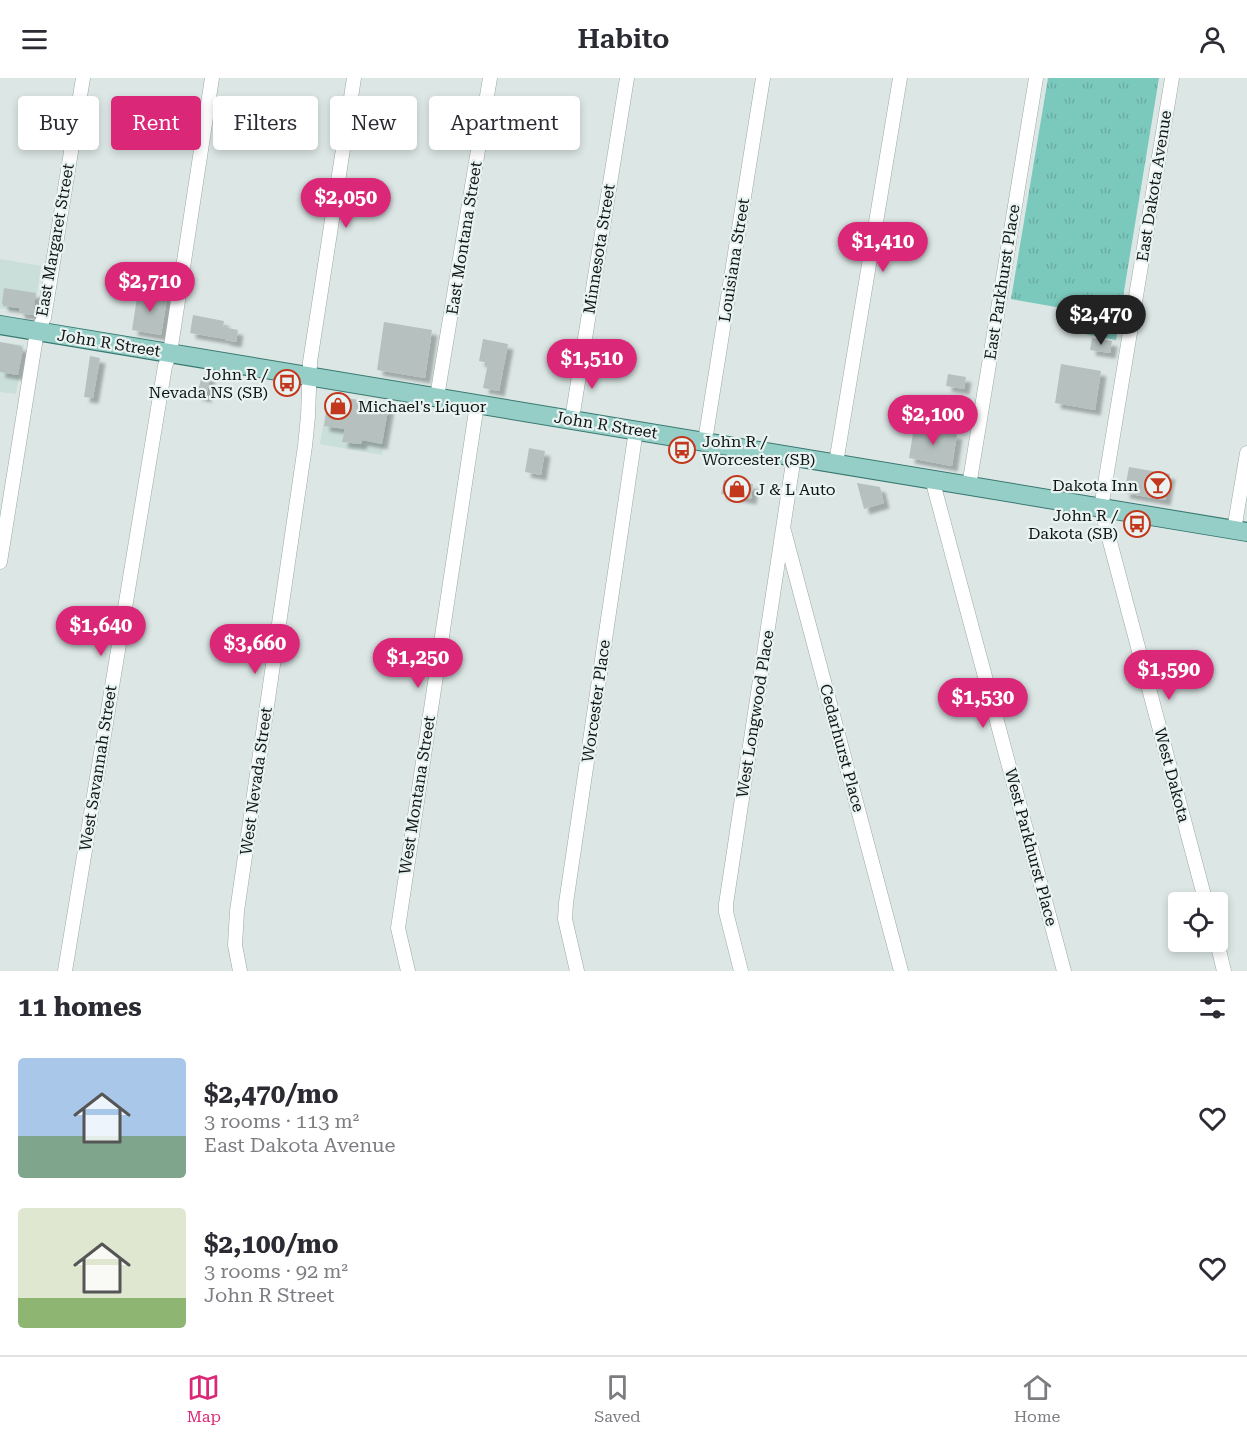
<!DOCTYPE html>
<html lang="en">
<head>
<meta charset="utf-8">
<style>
  :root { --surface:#fff; --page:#f7f7f7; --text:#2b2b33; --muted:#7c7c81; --line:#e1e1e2; --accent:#db2777 }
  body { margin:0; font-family:"Roboto Serif",serif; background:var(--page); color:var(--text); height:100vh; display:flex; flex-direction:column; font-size:22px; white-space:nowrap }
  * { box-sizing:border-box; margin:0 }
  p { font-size:20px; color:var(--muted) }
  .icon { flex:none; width:33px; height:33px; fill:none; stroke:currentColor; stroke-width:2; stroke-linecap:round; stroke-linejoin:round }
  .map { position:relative; height:893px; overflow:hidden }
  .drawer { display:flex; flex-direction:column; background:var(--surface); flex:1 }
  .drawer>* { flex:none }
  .hud { position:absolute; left:18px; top:18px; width:600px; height:54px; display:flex; gap:12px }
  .controls { position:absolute; left:1168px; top:814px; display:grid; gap:12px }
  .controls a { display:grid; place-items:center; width:60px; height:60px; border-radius:6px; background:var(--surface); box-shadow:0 3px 9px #0003; font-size:30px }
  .price { position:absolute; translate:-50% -51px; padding:0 14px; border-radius:21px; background:var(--accent); color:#fff; font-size:20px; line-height:39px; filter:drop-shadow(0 2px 3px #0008) }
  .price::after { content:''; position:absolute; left:50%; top:36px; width:18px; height:14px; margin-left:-9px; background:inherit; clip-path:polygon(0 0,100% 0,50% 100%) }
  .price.selected { background:#222; color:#fff }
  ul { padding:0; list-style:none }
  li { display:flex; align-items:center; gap:18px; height:150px; padding:0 18px }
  li span { display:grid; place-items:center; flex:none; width:168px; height:120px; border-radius:6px; color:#555 }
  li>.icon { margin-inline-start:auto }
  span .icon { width:72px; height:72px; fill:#fffc; stroke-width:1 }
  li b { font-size:26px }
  h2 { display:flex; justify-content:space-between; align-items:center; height:72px; padding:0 18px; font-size:26px }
  .chip { padding:0 21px; border-radius:6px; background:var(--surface); box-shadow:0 3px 9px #0003; font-size:21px; line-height:54px }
  .chip.selected { background:var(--accent); color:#fff }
  header { display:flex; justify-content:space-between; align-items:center; height:78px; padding:0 18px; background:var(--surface); font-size:27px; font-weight:600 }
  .menu { display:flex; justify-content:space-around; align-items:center; height:84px; border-top:2px solid var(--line); background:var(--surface); font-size:16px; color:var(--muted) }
  .menu a { display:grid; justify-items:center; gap:3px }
  .menu .selected { color:var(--accent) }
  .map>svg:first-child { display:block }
  .built { fill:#cadeda }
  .grass { fill:url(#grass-tufts) }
  .building { fill:#b6c1bf; filter:url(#shadow) }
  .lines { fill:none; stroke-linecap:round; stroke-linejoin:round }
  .minor-casing { stroke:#9da7a5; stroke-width:15 }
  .major-casing { stroke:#387870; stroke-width:20 }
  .minor { stroke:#fff; stroke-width:14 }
  .major { stroke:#94cec7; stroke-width:18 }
  .labels { text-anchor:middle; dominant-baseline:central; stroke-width:4.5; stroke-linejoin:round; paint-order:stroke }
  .street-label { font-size:16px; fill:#111514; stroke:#e9f4f2 }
  .poi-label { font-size:16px; fill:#111514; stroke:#e9f4f2; text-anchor:end }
</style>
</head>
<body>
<header><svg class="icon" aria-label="menu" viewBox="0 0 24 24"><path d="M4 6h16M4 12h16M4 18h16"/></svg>Habito<svg class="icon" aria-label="person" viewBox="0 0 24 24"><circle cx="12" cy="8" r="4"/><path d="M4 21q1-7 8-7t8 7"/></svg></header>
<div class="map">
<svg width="1247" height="893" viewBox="0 0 1247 893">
  <defs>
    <pattern id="grass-tufts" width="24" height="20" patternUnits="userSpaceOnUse" patternTransform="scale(1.5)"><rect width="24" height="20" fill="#7bc9bd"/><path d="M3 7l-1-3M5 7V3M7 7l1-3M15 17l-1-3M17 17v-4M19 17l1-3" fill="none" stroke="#69aca2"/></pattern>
    <filter id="shadow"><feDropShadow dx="5.5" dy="5.5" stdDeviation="1.5" flood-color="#0004"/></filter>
  </defs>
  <rect width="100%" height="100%" fill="#dce7e5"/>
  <path class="built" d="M0 181 41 188 34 236 0 230Z
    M0 264 24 267 16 316 0 314Z
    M328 317 391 328 382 377 320 366Z"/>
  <path class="grass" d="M1048 0H1159L1116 262 1069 253 1073 232 1011 221Z"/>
  <path class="building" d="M4 210 36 215 33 237 19 235V230L3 228V226L2 225Z
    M138 213 165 217V221H167L161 257 132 252Z
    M193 237 224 243 223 249 238 252 236 264 225 262V261L190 255Z
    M384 244 432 252 425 300 377 292Z
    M1092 260 1112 263 1110 275 1090 272Z
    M483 261 508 266 499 313 483 310 488 285 479 283Z
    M0 264 21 268 23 271 18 297 0 294Z
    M90 278 100 280 93 320 84 319Z
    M1061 286 1101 293 1095 332 1055 325Z
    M948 296 966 299 964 311 946 308Z
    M202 297 210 298 206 319 197 317Z
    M335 318 389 327 382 366 362 362 361 366 342 364 345 351 324 348 328 324Z
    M914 349 957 356 952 388 909 380Z
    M529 370 545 373 541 397 525 394Z
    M1129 389 1170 396 1165 422 1124 415Z
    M724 402 753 406 751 421 721 416Z
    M857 405 880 409 884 425 864 431Z"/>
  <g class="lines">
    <defs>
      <path id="minor" d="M1172 0 1101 430 1206 825
        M437 319 490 0
        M572 341 627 0
        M705 363 763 0
        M836 385 900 0
        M932 401 1064 893
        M969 408 1036 0
        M1234 452 1247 375
        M784 453 901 893
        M0 484 37 253 44 240 83 0
        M1217 864 1224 893
        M65 893 165 288 170 275 212 0
        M240 893 235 867 237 833 305 368 308 338 310 284 354 0
        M408 893 398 850 477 326
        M577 893 565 841 566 825 636 352
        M741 893 726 834V826L794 378"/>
      <path id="major" d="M0 247 1247 454"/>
    </defs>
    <use href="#minor" class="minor-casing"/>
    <use href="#major" class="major-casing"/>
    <use href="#minor" class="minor"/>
    <use href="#major" class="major"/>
  </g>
  <defs>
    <symbol id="bus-ring" viewBox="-11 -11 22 22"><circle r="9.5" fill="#e9f4f2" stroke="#c3381c" stroke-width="1.5"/><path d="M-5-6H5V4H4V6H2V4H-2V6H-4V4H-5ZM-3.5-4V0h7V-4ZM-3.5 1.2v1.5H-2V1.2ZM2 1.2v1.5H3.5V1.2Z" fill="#c3381c"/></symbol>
    <symbol id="shop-ring" viewBox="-11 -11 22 22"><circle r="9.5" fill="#e9f4f2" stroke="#c3381c" stroke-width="1.5"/><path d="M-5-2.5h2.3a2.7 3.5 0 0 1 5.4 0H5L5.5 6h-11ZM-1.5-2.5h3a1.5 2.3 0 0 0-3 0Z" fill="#c3381c"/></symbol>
    <symbol id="bar-ring" viewBox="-11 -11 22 22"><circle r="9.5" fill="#e9f4f2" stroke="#c3381c" stroke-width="1.5"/><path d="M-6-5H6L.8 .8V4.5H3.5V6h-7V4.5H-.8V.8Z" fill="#c3381c"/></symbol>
  </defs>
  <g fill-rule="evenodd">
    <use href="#bus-ring" x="272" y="290" width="30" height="30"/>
    <use href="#shop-ring" x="323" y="313" width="30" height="30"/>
    <use href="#bus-ring" x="667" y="357" width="30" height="30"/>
    <use href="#bar-ring" x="1143" y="392" width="30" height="30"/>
    <use href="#shop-ring" x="722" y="396" width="30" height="30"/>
    <use href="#bus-ring" x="1122" y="431" width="30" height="30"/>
  </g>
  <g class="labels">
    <g class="street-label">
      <text transform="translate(1154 108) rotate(-81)">East Dakota Avenue</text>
      <text transform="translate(464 160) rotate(-81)">East Montana Street</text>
      <text transform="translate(55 162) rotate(-80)">East Margaret Street</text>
      <text transform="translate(599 171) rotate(-81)">Minnesota Street</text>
      <text transform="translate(734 182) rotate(-81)">Louisiana Street</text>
      <text transform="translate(1002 204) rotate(-81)">East Parkhurst Place</text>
      <text transform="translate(109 265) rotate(9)">John R Street</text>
      <text transform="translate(606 347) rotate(9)">John R Street</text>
      <text transform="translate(596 623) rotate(-82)">Worcester Place</text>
      <text transform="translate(755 636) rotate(-81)">West Longwood Place</text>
      <text transform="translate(842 670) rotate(75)">Cedarhurst Place</text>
      <text transform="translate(98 690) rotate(-81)">West Savannah Street</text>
      <text transform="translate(1172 697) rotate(75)">West Dakota</text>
      <text transform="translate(256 703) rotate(-82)">West Nevada Street</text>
      <text transform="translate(417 717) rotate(-81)">West Montana Street</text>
      <text transform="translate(1031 769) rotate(75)">West Parkhurst Place</text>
    </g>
    <g class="poi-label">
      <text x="268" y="296">John R /<tspan x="268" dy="18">Nevada NS (SB)</tspan></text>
      <text x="358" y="328" text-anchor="start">Michael's Liquor</text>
      <text x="702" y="363" text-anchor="start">John R /<tspan x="702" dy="18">Worcester (SB)</tspan></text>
      <text x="1138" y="407">Dakota Inn</text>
      <text x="756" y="411" text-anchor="start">J &amp; L Auto</text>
      <text x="1118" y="437">John R /<tspan x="1118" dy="18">Dakota (SB)</tspan></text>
    </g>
  </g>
</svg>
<div class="controls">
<a><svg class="icon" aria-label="locate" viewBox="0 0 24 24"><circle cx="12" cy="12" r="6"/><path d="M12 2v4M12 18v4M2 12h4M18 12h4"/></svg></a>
</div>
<b class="price" style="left:346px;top:151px">$2,050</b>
<b class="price" style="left:883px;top:195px">$1,410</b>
<b class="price" style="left:150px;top:235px">$2,710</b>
<b class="price selected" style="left:1101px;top:268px">$2,470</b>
<b class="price" style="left:592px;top:312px">$1,510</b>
<b class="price" style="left:933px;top:368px">$2,100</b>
<b class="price" style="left:101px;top:579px">$1,640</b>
<b class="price" style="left:255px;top:597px">$3,660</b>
<b class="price" style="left:418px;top:611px">$1,250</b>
<b class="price" style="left:1169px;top:623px">$1,590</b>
<b class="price" style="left:983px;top:651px">$1,530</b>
<div class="hud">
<a class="chip">Buy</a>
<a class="chip selected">Rent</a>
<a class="chip">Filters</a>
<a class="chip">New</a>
<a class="chip">Apartment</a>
</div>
</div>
<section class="drawer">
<h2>11 homes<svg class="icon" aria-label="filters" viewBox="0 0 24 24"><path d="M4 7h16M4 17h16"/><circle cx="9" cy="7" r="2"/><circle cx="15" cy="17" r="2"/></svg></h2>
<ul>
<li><span style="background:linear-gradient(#a9c7e8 65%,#7fa58c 0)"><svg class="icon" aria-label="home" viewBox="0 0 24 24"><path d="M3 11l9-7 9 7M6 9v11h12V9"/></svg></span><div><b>$2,470/mo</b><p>3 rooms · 113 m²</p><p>East Dakota Avenue</p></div><svg class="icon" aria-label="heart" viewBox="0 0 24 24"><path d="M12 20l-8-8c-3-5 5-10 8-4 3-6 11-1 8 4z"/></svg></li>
<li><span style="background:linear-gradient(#dfe7d0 75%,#8fb573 0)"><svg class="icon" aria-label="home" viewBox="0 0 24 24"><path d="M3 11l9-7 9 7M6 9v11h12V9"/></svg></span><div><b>$2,100/mo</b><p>3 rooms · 92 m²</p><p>John R Street</p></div><svg class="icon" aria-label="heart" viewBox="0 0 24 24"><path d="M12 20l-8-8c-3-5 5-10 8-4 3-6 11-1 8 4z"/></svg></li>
</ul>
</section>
<nav class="menu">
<a class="selected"><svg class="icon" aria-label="map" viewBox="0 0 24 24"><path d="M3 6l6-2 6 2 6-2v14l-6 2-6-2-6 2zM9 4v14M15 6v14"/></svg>Map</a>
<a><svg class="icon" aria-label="saved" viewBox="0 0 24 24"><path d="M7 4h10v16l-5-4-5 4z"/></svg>Saved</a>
<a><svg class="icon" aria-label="home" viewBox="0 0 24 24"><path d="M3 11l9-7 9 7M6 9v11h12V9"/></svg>Home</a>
</nav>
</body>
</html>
